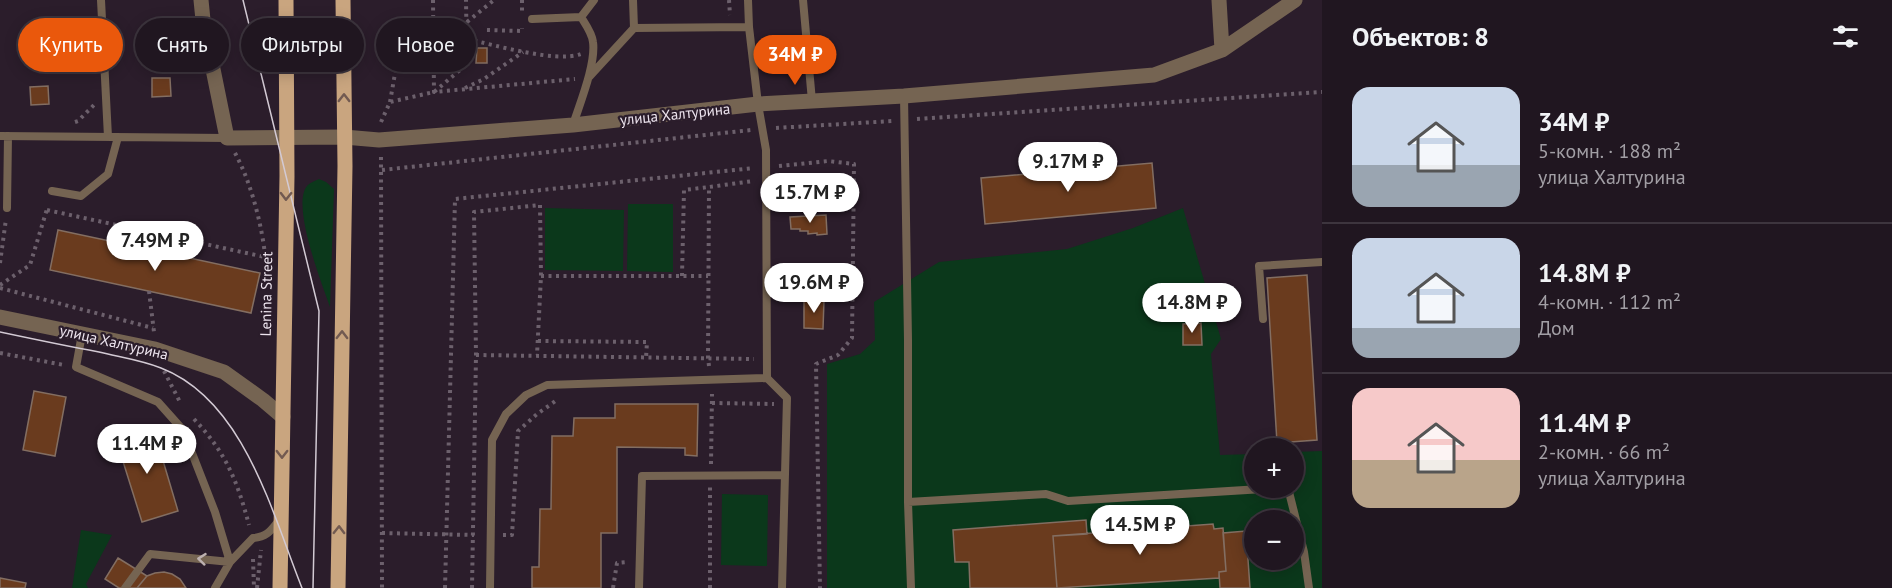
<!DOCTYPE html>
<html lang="ru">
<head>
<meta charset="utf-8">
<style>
  :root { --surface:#201620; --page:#2d232d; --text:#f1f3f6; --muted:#a29fa5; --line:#3d353e; --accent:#ea580c }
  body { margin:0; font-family:"PT Sans",sans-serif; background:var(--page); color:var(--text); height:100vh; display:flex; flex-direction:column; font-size:22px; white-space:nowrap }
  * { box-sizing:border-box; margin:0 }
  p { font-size:20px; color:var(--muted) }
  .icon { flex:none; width:33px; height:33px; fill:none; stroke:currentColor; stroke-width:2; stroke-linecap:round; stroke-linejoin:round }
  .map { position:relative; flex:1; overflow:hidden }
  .panel { display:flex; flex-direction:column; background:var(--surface); width:570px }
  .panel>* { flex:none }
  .banner { position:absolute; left:18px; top:18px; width:570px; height:54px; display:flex; gap:12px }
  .fabs { position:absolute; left:1244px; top:438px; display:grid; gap:12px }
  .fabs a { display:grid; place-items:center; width:60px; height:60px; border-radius:50%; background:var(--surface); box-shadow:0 3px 15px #0003,0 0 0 2px var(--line); font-size:30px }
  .price { position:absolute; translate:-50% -51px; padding:0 14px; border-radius:21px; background:#fff; color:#222; font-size:20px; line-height:39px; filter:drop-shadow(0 2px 3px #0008) }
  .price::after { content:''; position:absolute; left:50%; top:36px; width:18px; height:14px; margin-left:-9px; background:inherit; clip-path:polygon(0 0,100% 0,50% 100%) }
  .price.on { background:var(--accent); color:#fff }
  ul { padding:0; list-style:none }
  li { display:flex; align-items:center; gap:18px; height:150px; padding:0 30px }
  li+li { border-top:2px solid var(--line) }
  li span { display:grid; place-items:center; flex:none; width:168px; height:120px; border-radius:18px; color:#555 }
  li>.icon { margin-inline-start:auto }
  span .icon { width:72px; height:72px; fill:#fffc; stroke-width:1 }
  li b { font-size:26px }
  h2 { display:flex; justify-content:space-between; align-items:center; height:72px; padding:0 30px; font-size:26px }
  .tag { padding:0 21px; border-radius:27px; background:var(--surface); box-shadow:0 3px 15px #0003,0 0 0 2px var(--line); font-size:21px; line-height:54px }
  .tag.on { background:var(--accent); color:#fff }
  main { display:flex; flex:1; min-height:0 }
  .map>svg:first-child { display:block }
  .green { fill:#0b381b; fill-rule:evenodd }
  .building { fill:#6a3b1e; stroke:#836e62; stroke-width:1.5 }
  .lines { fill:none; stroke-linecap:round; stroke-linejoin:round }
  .path { stroke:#6c606c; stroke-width:4; stroke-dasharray:3 4.5; stroke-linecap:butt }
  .service { stroke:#756452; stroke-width:8 }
  .minor { stroke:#756452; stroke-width:15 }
  .primary { stroke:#c9a57f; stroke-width:15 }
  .tram { stroke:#d3cad4; stroke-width:1.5 }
  .oneway { stroke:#725a51 }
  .oneway2 { stroke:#bdb1b0 }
  .labels { text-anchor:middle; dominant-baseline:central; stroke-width:4.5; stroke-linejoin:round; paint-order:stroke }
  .street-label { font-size:15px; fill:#ede4ee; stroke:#2b1d2b }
</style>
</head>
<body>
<main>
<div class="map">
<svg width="1322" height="588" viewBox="0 0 1322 588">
  <rect width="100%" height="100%" fill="#2b1d2b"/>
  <path class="green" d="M319 179 326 182 334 189 330 307C322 284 291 205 307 186 309 183 315 181 319 179Z
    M628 204H673V272L627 271Z
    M545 208 624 210 623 271 545 270Z
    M1183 208 1221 339 1211 354 1220 455 1254 454V488H1293V452L1322 451V588H827V364L860 354 875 340 874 302 939 262 1067 249 1133 228ZM1254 520H1293V560H1254Z
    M722 494 768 495 767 566 721 565Z
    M81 530 112 535 86 584 88 588H72Z"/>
  <path class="building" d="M477 48H487V63H476Z
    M152 78H170L171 96 152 97Z
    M48 86 49 104 31 105 30 87Z
    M1152 163 1156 208 985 224 981 178Z
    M826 215 827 234 817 235V233L808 234V231H800V229H791L790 217Z
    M58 230 260 273 251 313 50 270Z
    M1307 275 1317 440 1277 443 1267 278Z
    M804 299 824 300 823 329 804 328Z
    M1201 323 1202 345H1183V324Z
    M34 391 66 397 55 456 23 450Z
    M615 404H698L697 456 685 455V448L617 447V533H601V588H532V567H539L540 509H551L552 436H573L574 418H615Z
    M153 427 178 511 142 522 116 439Z
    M1086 520 1087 534 1053 536 1057 588H970L969 562H955L953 530Z
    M1213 524 1214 529 1223 528 1226 571 1219 572V578L1057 588 1053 536Z
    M1246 531 1250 588H1220L1219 572 1226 571 1223 533Z
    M118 558 147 576 137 588H119L105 579Z
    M164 572 172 574 180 579 186 588H137L147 576 155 573Z
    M0 578 26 583 25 588H0Z"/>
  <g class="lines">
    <path class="path" d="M433 0 434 92 575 79
      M522 0V11
      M729 0 730 15
      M467 22 494 0
      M487 30 522 31V28
      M467 39C495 45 555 63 581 54
      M465 88 484 79 523 52
      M390 102 400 45
      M917 119 1322 92
      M75 122 78 121 94 105
      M381 122 390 102 434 92 467 64 466 0
      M776 128 892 121
      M235 153C252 184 263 229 266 264
      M381 157 382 588
      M779 166 828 161 854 164 852 338 838 355 816 364 820 588
      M382 170 751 130
      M47 210 265 257
      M0 263 6 219
      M541 276H708
      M682 276 684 190 709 187
      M0 285 30 265 47 209
      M0 288 153 328
      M149 291 154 332
      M538 341 647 342 646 358
      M0 353 64 365
      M476 355 754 359
      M709 366 708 358 709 187 753 181
      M164 371 181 404
      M712 403 774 404
      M194 419C226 453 237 480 249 525
      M711 464 712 394
      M382 533 474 535
      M503 535H512L518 431 537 414 557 400
      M253 559 254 588
      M257 588 261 550
      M445 588 455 199 754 168
      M472 588 476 355 474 212 540 205 541 276 537 355
      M613 588 617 563 628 562
      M710 588V487"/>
    <path class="service" d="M101 0 108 137
      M633 0 634 28 749 27
      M748 0 749 27 758 104 766 150 767 378 787 398 782 588
      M803 0 812 101
      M581 17 594 0
      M532 19 581 17C586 25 592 33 593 42 596 64 580 103 573 125
      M589 77 634 28
      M904 96 908 340V502
      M0 136 227 138
      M52 191 81 196 108 174 118 137
      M7 208 8 136
      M1263 319 1259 266 1322 262
      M82 334 76 367 158 402 183 430 215 512 230 562 215 588
      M1288 488 1304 552 1309 588
      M125 588 150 554 230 562 253 538C268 537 271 530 280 519
      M490 588 492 440 506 414 526 395 547 385 767 378
      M639 588 642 476 785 475
      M911 588 908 502 1046 494 1068 501 1278 488"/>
    <path class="minor" d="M201 0 203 20 227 138 344 137 379 140 573 125 758 104 904 96 1154 75 1222 50 1295 0
      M1219 0 1222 50
      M0 317 155 349 224 372 263 400 283 417"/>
    <path class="primary" d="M280 588 287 176 286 0
      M338 588 345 166 343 0"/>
    <path class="tram" d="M243 0 319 311 313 588
      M0 332C33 339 66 346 99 352 119 357 141 360 161 368 244 400 272 513 302 588"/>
  </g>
  <defs><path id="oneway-chevron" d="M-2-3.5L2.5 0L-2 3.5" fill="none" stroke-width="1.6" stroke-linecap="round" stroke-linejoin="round" transform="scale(1.5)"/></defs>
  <g class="oneway">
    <use href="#oneway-chevron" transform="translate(344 98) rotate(-90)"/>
    <use href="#oneway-chevron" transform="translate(286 196) rotate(91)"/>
    <use href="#oneway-chevron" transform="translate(342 335) rotate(-89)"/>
    <use href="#oneway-chevron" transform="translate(282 454) rotate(90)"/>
    <use href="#oneway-chevron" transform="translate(339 530) rotate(-89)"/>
  </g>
  <use class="oneway2" href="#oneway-chevron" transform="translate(202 559) rotate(-174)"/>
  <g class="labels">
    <g class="street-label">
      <text transform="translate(675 114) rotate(-6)">улица Халтурина</text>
      <text transform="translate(266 294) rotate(-89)">Lenina Street</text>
      <text transform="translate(114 342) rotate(13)">улица Халтурина</text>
    </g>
  </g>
</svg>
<div class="fabs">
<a>+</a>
<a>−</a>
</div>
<b class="price on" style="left:795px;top:86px">34M ₽</b>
<b class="price" style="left:1068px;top:193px">9.17M ₽</b>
<b class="price" style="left:810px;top:224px">15.7M ₽</b>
<b class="price" style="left:155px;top:272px">7.49M ₽</b>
<b class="price" style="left:814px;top:314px">19.6M ₽</b>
<b class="price" style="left:1192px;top:334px">14.8M ₽</b>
<b class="price" style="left:147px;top:475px">11.4M ₽</b>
<b class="price" style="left:1140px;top:556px">14.5M ₽</b>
<div class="banner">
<a class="tag on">Купить</a>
<a class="tag">Снять</a>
<a class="tag">Фильтры</a>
<a class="tag">Новое</a>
</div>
</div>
<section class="panel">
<h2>Объектов: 8<svg class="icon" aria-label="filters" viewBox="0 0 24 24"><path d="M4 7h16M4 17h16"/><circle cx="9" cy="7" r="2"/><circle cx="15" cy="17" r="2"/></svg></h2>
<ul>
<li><span style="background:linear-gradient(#c9d6e8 65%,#9aa5b1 0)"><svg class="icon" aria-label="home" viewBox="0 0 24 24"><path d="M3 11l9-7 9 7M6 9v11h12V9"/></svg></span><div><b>34M ₽</b><p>5-комн. · 188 m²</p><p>улица Халтурина</p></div></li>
<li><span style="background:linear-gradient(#c9d6e8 75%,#9aa5b1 0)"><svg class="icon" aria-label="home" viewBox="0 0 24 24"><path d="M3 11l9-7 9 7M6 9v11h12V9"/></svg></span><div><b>14.8M ₽</b><p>4-комн. · 112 m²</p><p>Дом</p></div></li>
<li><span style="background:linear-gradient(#f6c9c9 60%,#b9a48a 0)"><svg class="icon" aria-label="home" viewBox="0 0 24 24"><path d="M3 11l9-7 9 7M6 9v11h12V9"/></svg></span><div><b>11.4M ₽</b><p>2-комн. · 66 m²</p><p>улица Халтурина</p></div></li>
</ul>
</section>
</main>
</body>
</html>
